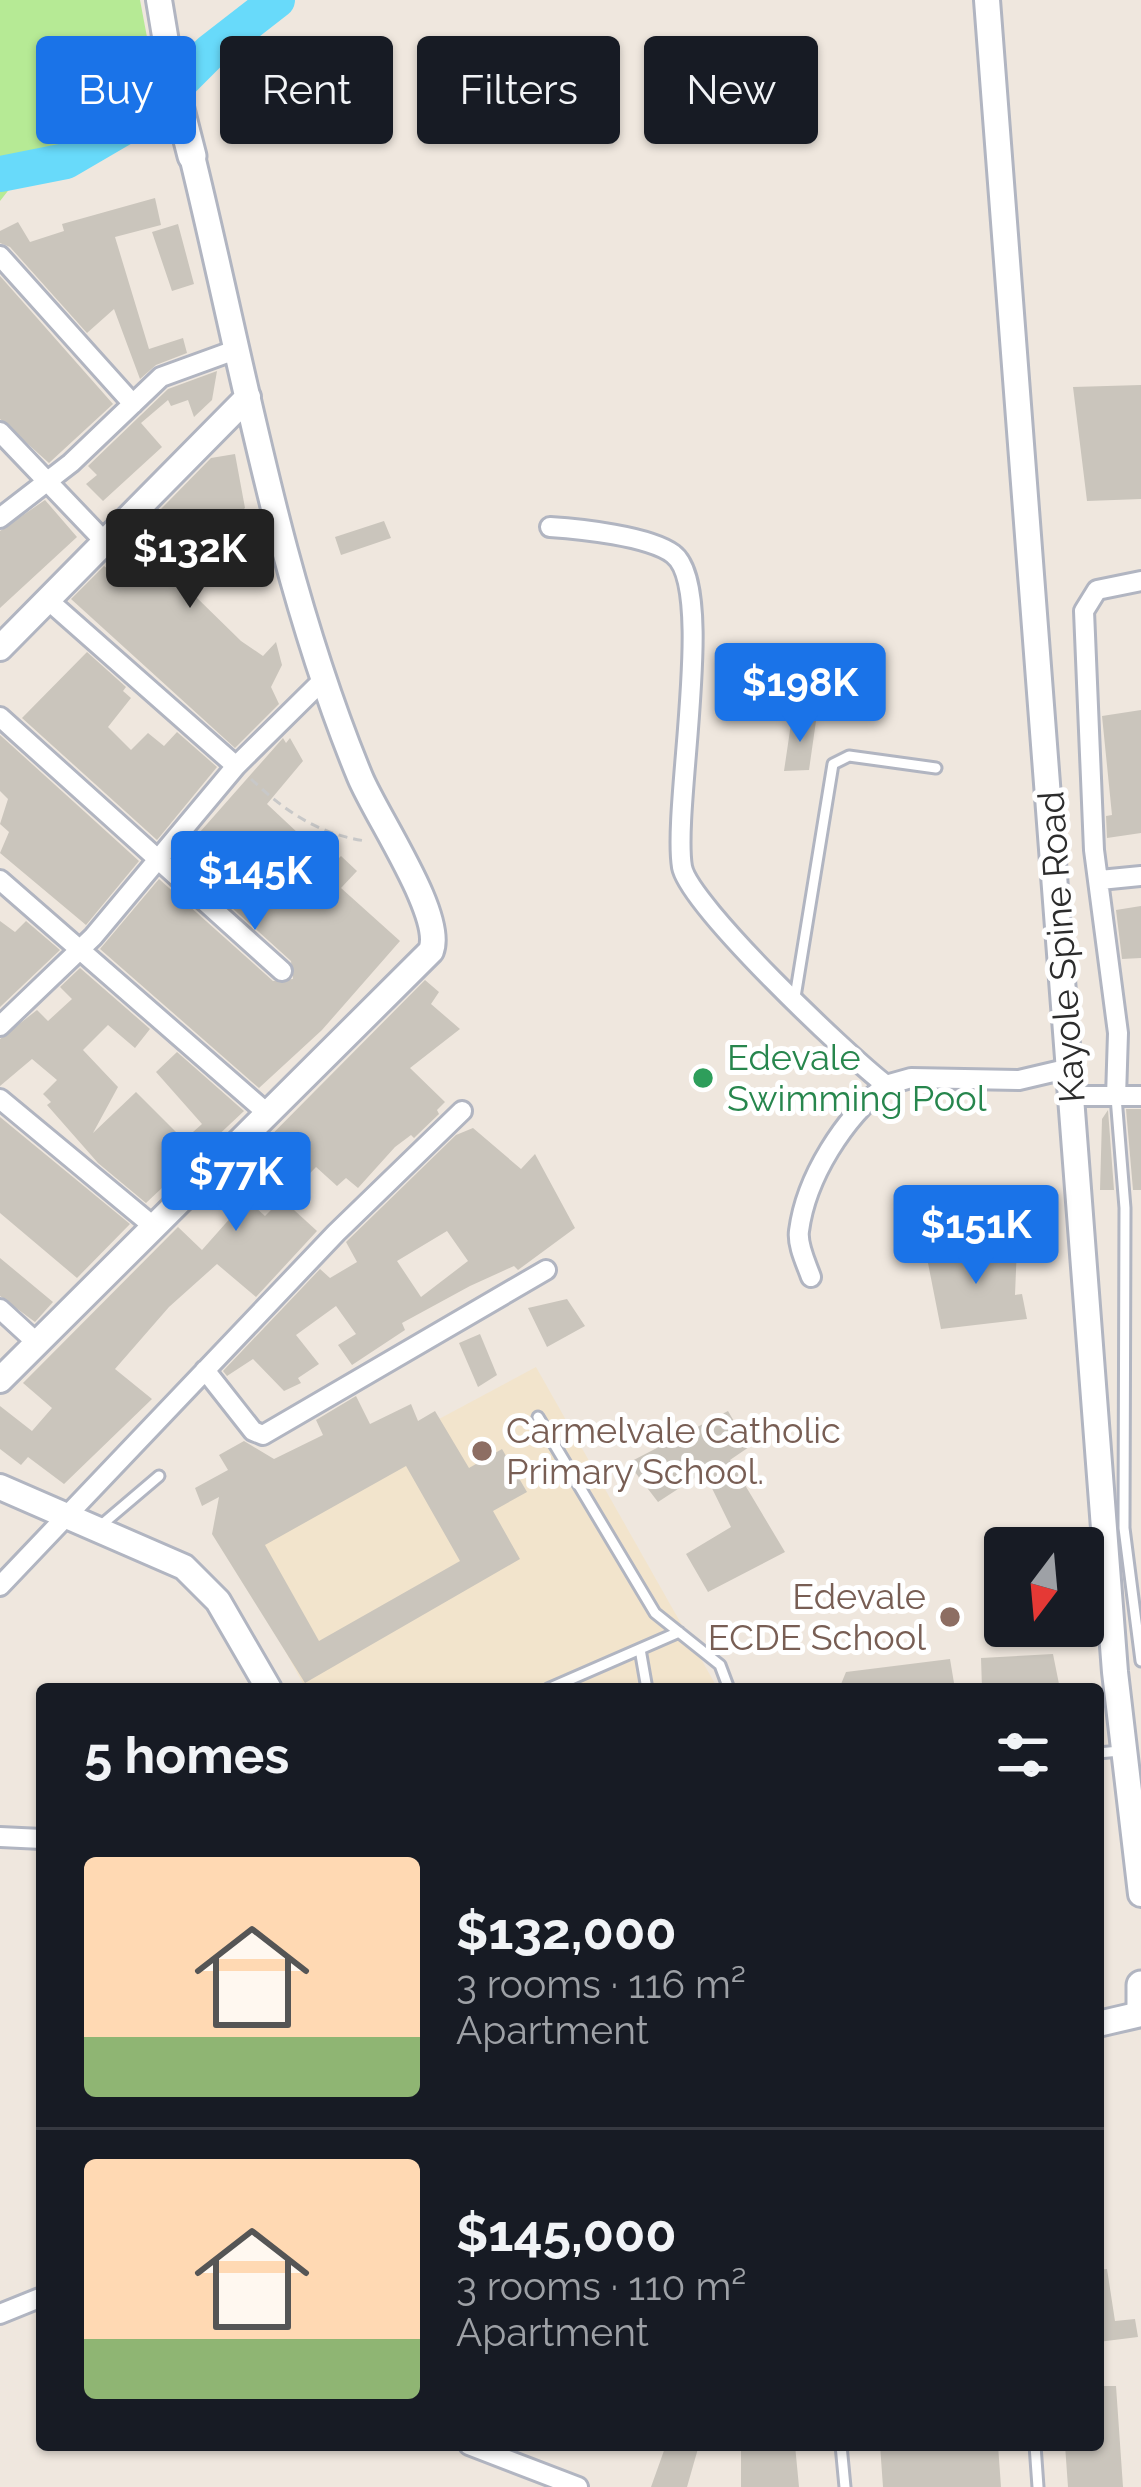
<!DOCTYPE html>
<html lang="en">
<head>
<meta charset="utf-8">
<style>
  :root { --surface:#171b24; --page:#20242c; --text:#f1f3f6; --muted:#9ea1a6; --line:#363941; --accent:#1a73e8 }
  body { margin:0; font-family:Raleway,sans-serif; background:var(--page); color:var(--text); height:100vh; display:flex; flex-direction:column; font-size:45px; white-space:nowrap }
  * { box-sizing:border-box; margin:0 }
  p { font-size:39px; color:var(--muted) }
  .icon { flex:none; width:66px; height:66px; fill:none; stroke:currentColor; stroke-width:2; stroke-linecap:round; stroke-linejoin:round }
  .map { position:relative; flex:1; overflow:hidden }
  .sheet { position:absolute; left:36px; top:1683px; width:1068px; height:768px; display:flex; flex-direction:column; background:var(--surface); border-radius:12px; box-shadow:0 3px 9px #0004 }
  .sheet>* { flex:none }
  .hud { position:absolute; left:36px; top:36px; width:1071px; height:108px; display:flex; gap:24px }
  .needle { width:78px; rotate:196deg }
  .controls { position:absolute; left:984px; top:1527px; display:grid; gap:24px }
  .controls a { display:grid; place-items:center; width:120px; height:120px; border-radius:12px; background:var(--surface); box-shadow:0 3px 9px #0004; font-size:60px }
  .price { position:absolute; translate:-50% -102px; padding:0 27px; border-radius:12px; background:var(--accent); color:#fff; font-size:39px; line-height:78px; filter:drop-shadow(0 3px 6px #0008) }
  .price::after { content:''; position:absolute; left:50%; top:72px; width:36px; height:27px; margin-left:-18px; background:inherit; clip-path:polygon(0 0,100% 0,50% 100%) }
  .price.on { background:#222; color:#fff }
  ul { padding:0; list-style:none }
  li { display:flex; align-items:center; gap:36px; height:300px; padding:0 48px }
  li+li { border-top:3px solid var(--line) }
  li span { display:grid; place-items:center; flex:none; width:336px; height:240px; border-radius:12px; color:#555 }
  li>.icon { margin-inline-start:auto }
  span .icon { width:144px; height:144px; fill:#fffc; stroke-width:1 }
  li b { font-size:51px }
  h2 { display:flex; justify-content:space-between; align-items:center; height:144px; padding:0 48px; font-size:51px }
  .tag { padding:0 42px; border-radius:12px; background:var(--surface); box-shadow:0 3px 9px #0004; font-size:42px; line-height:108px }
  .tag.on { background:var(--accent); color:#fff }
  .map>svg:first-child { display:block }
  .education { fill:#f2e4cc }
  .green { fill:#b6ea95 }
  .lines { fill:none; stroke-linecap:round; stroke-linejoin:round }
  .river { stroke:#68dafa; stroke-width:36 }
  .building { fill:#cac5bc; fill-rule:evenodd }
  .service-casing { stroke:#b1b5c1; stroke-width:15 }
  .minor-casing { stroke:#b1b5c1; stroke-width:24 }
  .tertiary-casing { stroke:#b1b5c1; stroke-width:30 }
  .secondary-casing { stroke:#b1b5c1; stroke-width:33 }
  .path { stroke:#c8c8c8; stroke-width:3; stroke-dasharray:9 6; stroke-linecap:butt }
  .service { stroke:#fff; stroke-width:9 }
  .minor { stroke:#fff; stroke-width:18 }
  .tertiary { stroke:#fff; stroke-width:24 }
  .secondary { stroke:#fff; stroke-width:27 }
  .leisure-dot { fill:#2e9e5b; stroke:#fff; stroke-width:4.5 }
  .education-dot { fill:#8d6e63; stroke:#fff; stroke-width:4.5 }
  .labels { text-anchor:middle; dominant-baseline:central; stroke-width:10; stroke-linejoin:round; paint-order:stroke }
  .street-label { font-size:36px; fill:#2c2c2c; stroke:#fff }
  .leisure-label { font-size:36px; fill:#27864d; stroke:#fff; text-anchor:start }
  .education-label { font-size:36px; fill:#785e54; stroke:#fff; text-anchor:start }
</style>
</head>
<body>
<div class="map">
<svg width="1141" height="2487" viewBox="0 0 1141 2487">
  <rect width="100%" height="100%" fill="#efe7de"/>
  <path class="education" d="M536 1367 718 1689H306L222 1535Z"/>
  <path class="green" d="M0 0H140L156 85C112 138 89 167 18 178L0 201Z"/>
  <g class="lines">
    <path class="river" d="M0 174 66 161 150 112 210 52 277 0"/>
  </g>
  <path class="building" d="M155 198 161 225 115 237 149 349 183 338 187 353 156 365 140 379 114 309 87 333 10 247 0 243V231L18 222 30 242 64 231 62 224Z
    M178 224 194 284 172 291 152 232Z
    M0 276 113 404 49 463 0 419Z
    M217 371 212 400 194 417 188 400 171 406 168 400 141 423 162 447 103 501 86 484 97 475 88 466 168 389Z
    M1141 385V499L1087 501 1073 387Z
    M235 454 245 508 239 513 247 526 223 551 207 531 182 559 206 584 195 596 241 641 263 656 276 642 282 665 271 687 279 704 235 748 71 599 104 566 128 585 162 543 146 529 161 509 211 458Z
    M45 500 77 537 0 608V531Z
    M384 521 391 538 341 555 335 537Z
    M87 652 126 687 123 691 131 698 108 727 131 750 148 733 164 746 177 732 217 767 157 840 22 718Z
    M1141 710V833L1107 838 1106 816 1112 815 1102 716Z
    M792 717 816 721 809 770 784 771Z
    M0 735 139 861 86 925 0 853 9 832 0 824 8 799 0 791Z
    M283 738 286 743 290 738 303 761 267 804 332 865 341 856 357 871 341 888 400 941 322 1030 259 1088 100 949 159 879 273 981 293 979 291 961 177 858Z
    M1141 906V958L1122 959 1116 910Z
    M0 921 15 932 26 921 60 950 0 1007Z
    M80 968 150 1029 135 1048 108 1025 83 1050 118 1087 93 1133 136 1092 184 1140 202 1124 156 1072 177 1052 244 1111 146 1203 98 1163 47 1105 51 1102 43 1094 57 1080 32 1059 0 1086V1039L37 1010 48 1021 72 999 60 987Z
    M425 980 439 992 431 1004 460 1029 410 1068 445 1102 437 1110 439 1114 414 1138 411 1135 395 1147 358 1188 346 1178 337 1186 316 1167 291 1193 267 1171 242 1195 265 1216 282 1199 317 1231 256 1297 217 1264 169 1307 115 1369 152 1399 64 1484 28 1457 21 1465 0 1449V1406L32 1431 52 1408 23 1383 178 1227 202 1250 233 1215 211 1196Z
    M1126 1109H1141V1190H1133Z
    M1108 1110 1114 1190H1100L1102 1119Z
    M0 1117 130 1224 77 1278 0 1213Z
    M473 1128 521 1169 535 1154 575 1228 518 1270 514 1266 470 1286 402 1323 405 1330 352 1365 338 1345 356 1334 336 1306 296 1335 319 1364 298 1378 301 1383 284 1391 253 1359 227 1376 223 1371 320 1269 330 1278 357 1262 346 1242 456 1135ZM447 1231 468 1261 421 1297 397 1261Z
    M1017 1246 1015 1295 1022 1294 1027 1319 941 1329 926 1253Z
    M0 1258 53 1302 35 1322 0 1296Z
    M567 1299 585 1326 547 1347 528 1308Z
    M480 1334 497 1375 478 1387 459 1343Z
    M356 1396 370 1424 411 1404 418 1421 435 1411 469 1468 502 1449 527 1492 493 1511 520 1559 305 1683 212 1534 219 1497 202 1506 195 1488 228 1470 219 1455 244 1441 274 1459 323 1435 316 1420ZM406 1466 460 1561 319 1641 265 1545Z
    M728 1411 749 1447 730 1460 785 1552 708 1592 686 1554 731 1527 704 1472 658 1502 628 1463Z
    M1053 1654 1060 1689H982L981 1658Z
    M950 1659 955 1689H839L846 1672Z
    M1107 2269 1115 2321 1135 2319 1138 2337 1098 2342V2270Z
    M1098 2386H1116L1123 2487H1068L1065 2445H1098Z
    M666 2445H699L687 2487H651Z
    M741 2445H795L799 2487H741Z
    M880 2445H998L1001 2487H883Z"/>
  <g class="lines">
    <defs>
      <path id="service" d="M795 997 833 764 849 756 936 768
        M1116 1097 1125 1208 1124 1528 1141 1661
        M538 1417 655 1613 720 1665 729 1689
        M99 1527 159 1476
        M640 1649 647 1689
        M548 1689 679 1632
        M1098 1753 1120 1751
        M841 2445 845 2487
        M1035 2445 1038 2487"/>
      <path id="minor" d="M0 256 133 404
        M0 432 106 543
        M0 518 71 463 161 377 238 349
        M550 527C580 529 649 536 673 554 717 587 672 805 682 867 689 905 849 1057 886 1085L911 1078 1019 1080 1070 1068
        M49 601 236 766
        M0 717 282 971
        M0 880 267 1113
        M1100 880 1141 876
        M0 1026 93 937 236 766 325 678
        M1072 1096H1141
        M1116 1097 1118 1033 1094 850 1084 611 1097 590 1141 581
        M0 1099 153 1226
        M811 1277C806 1263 797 1245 799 1231 806 1177 844 1118 886 1085
        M0 1309 36 1342
        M205 1370 253 1431 263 1435 546 1270
        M0 1586 336 1233 462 1111
        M0 1837 42 1839
        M0 2314 42 2297
        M469 2445 578 2487"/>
      <path id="tertiary" d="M159 0 172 78
        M987 0 1115 1672 1141 1894
        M0 648 248 397
        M0 1380 431 951C445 916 376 816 360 777 278 578 243 364 192 156
        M0 1487 184 1567 218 1601 269 1689
        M1098 2024 1141 2014"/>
      <path id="secondary" d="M172 78 192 156
        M1141 1985V2010"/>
    </defs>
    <use href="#service" class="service-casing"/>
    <use href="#minor" class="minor-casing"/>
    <use href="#tertiary" class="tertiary-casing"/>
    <use href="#secondary" class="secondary-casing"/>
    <path class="path" d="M251 779C286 812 318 834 366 841"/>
    <use href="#service" class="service"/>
    <use href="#minor" class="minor"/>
    <use href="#tertiary" class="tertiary"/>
    <use href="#secondary" class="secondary"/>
  </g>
  <circle class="leisure-dot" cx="703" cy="1078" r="12"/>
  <g class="education-dot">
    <circle cx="482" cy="1451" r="12"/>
    <circle cx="950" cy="1617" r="12"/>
  </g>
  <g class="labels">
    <g class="street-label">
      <text transform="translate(1061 947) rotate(-94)">Kayole Spine Road</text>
    </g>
    <g class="leisure-label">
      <text x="727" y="1057">Edevale<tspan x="727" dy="41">Swimming Pool</tspan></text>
    </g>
    <g class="education-label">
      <text x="506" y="1430">Carmelvale Catholic<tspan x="506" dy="41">Primary School.</tspan></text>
      <text x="926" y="1596" text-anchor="end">Edevale<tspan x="926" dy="41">ECDE School</tspan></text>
    </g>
  </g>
</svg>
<div class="controls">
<a><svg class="needle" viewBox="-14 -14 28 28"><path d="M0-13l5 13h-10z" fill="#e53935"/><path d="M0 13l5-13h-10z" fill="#9ea1a6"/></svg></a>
</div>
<b class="price on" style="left:190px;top:611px">$132K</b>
<b class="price" style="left:800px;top:745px">$198K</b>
<b class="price" style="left:255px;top:933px">$145K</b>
<b class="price" style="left:236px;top:1234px">$77K</b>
<b class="price" style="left:976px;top:1287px">$151K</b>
<div class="hud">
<a class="tag on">Buy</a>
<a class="tag">Rent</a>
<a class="tag">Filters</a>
<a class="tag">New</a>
</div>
<section class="sheet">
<h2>5 homes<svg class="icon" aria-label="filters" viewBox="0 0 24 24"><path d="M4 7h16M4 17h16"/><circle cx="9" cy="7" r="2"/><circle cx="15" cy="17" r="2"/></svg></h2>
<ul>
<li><span style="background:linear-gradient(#ffd9b3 75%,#8fb573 0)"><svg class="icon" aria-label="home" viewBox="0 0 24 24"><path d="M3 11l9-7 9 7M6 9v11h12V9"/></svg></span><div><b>$132,000</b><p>3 rooms · 116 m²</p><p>Apartment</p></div></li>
<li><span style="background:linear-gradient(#ffd9b3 75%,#8fb573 0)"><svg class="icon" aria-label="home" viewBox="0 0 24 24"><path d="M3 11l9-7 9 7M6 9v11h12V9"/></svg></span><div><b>$145,000</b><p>3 rooms · 110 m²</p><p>Apartment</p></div></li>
</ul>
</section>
</div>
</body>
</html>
